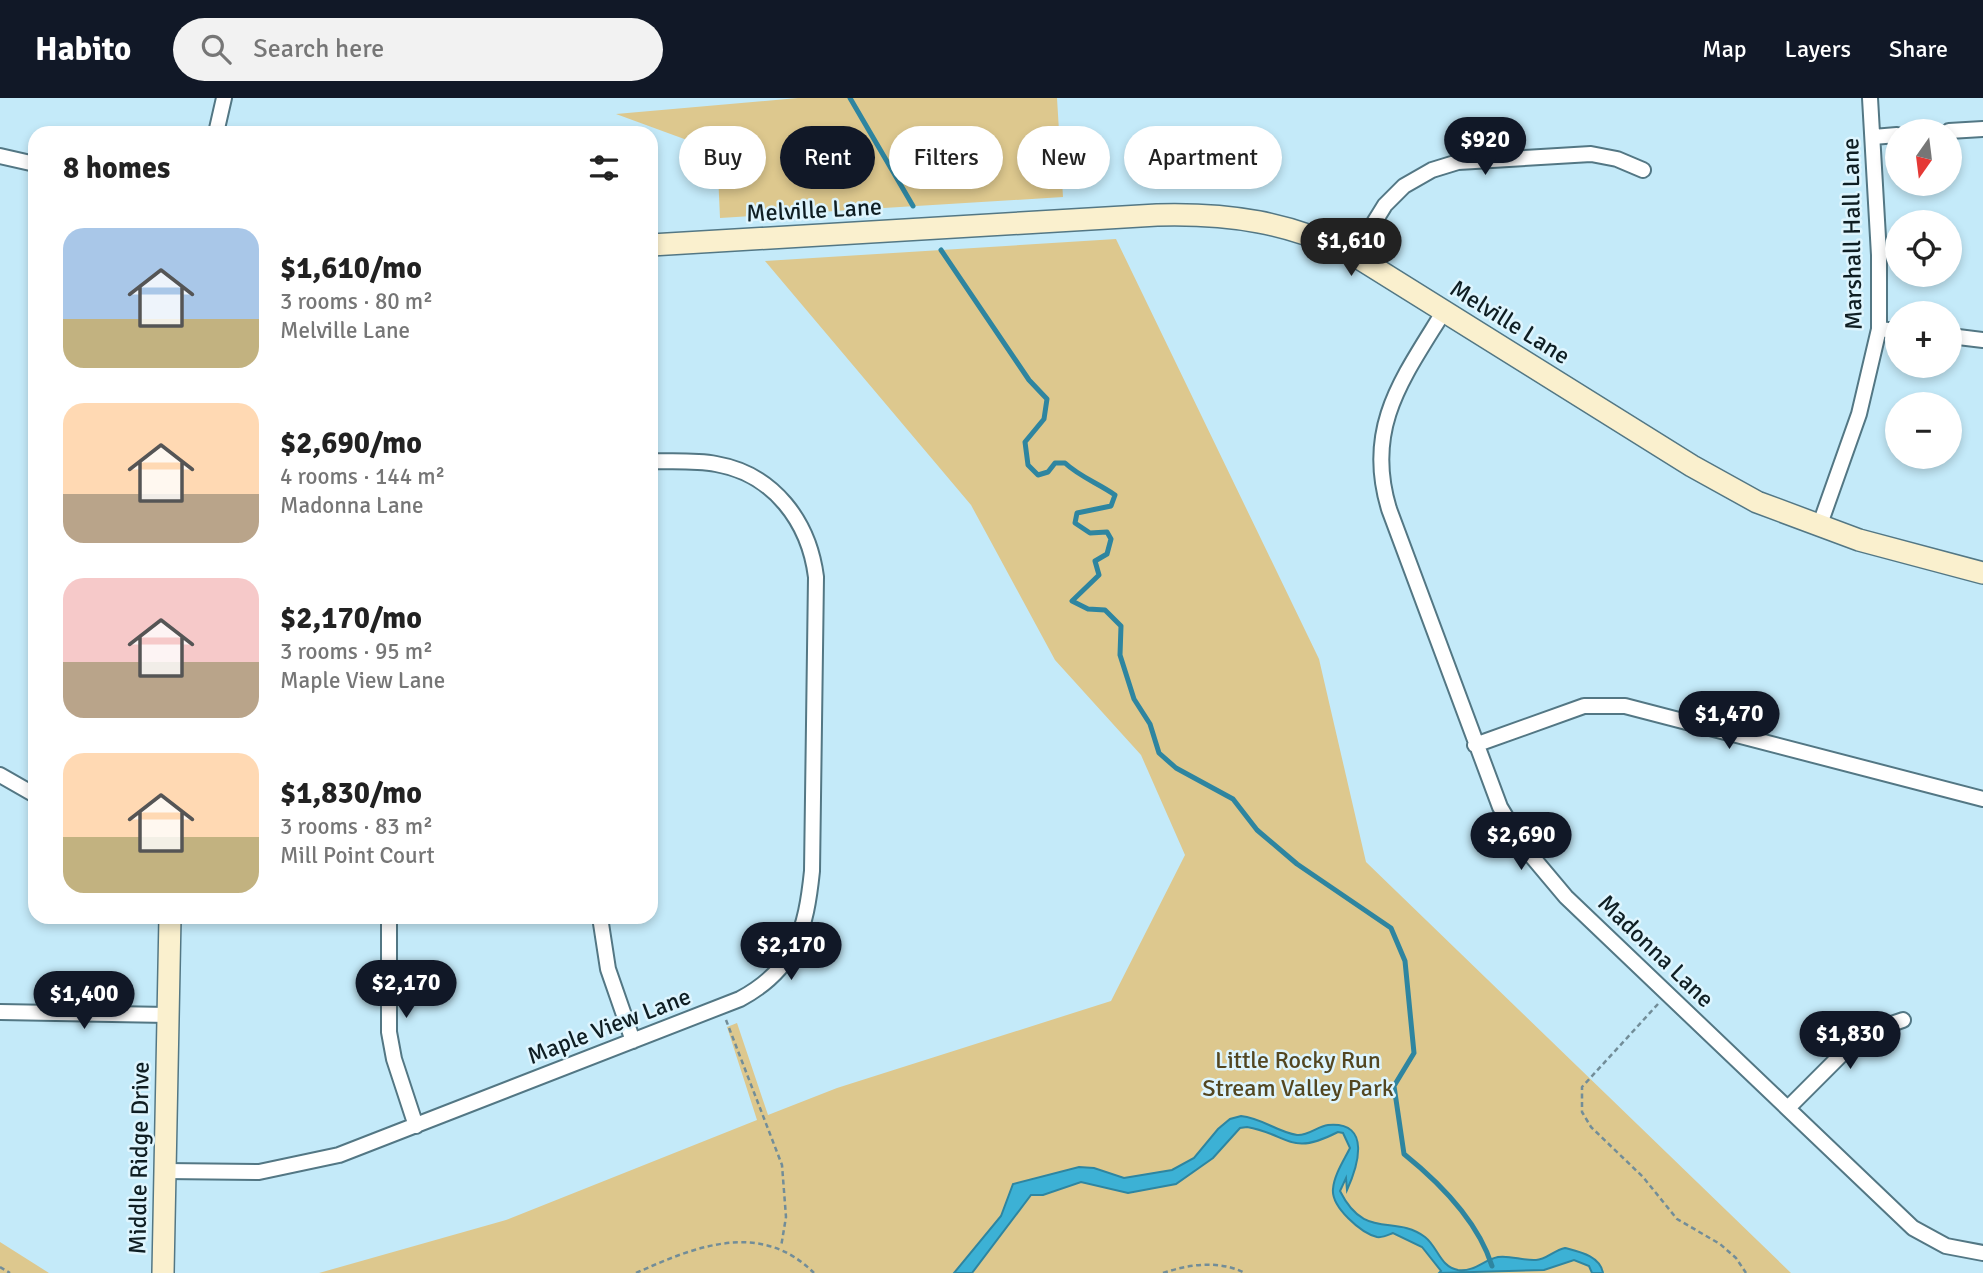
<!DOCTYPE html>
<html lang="en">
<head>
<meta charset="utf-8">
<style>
  :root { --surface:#fff; --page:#f2f2f2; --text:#222; --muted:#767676; --accent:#111827 }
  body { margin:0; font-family:Signika,sans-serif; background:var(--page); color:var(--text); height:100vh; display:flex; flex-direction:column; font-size:26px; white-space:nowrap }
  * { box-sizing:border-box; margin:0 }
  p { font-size:23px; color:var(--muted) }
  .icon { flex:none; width:38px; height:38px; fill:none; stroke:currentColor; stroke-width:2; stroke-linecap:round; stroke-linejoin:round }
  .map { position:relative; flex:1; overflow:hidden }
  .details { position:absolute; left:28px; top:28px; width:630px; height:798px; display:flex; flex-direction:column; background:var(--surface); border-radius:21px; box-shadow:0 4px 10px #0003 }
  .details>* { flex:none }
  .banner { position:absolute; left:679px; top:28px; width:665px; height:63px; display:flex; gap:14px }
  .needle { width:46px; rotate:194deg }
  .buttons { position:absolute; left:1885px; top:21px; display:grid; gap:14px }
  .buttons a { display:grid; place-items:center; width:77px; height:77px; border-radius:50%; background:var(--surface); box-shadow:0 4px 10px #0003; font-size:35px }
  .price { position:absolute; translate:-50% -60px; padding:0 16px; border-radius:24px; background:var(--accent); color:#fff; font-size:23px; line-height:46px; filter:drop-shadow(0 2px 4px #0008) }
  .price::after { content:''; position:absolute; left:50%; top:42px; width:21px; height:16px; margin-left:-10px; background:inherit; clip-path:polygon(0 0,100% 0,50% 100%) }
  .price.current { background:#222; color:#fff }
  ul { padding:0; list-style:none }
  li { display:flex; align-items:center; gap:21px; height:175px; padding:0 35px }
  li span { display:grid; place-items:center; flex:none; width:196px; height:140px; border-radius:21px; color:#555 }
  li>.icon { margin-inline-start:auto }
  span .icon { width:84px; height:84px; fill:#fffc; stroke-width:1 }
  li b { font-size:30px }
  h2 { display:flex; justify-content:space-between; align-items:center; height:84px; padding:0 35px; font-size:30px }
  .tag { padding:0 24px; border-radius:32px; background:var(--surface); box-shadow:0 4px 10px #0003; font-size:24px; line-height:63px }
  .tag.current { background:var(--accent); color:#fff }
  header { display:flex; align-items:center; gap:42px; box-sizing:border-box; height:98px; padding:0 35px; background:var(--accent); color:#fff }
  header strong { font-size:33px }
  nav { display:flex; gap:38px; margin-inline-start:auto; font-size:24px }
  .search { width:490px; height:63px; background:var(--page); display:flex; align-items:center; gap:18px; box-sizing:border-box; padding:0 24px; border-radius:38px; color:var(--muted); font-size:26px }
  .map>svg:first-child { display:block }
  .green { fill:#ddc88e }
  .water { fill:#3cb1d5; stroke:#2e85a0; stroke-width:2 }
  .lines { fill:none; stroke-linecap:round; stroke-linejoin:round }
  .stream { stroke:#2e85a0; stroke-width:5 }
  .street-casing { stroke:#537784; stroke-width:18 }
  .secondary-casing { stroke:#537784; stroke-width:24 }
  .path { stroke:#728d98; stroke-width:2.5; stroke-dasharray:5 3.5; stroke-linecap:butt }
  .street { stroke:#fff; stroke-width:14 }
  .secondary { stroke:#faf0ce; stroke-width:21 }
  .labels { text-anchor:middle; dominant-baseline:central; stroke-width:5; stroke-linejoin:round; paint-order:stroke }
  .street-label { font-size:24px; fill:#0f1e23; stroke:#def5fe }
  .park-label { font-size:24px; fill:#534620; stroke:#def5fe }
</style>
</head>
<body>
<header>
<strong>Habito</strong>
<div class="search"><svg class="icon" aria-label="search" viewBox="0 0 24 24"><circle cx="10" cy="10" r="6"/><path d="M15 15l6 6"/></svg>Search here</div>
<nav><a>Map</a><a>Layers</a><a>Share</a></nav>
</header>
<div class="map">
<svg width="1983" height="1175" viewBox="0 0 1983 1175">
  <rect width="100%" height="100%" fill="#c4eaf9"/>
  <path class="green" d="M798 0H1057L1063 99 720 120 717 53 616 16Z
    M1116 141 1319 561 1366 764 1791 1175H319L506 1122 757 1022 727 929 737 925 768 1017 837 990 1111 903 1185 757 1141 657 1055 562 971 407 765 163Z
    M0 1144 49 1175H0Z"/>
  <path class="water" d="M1241 1018C1262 1020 1277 1034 1297 1037 1308 1038 1318 1028 1328 1027 1373 1023 1357 1070 1347 1092L1346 1080 1340 1093C1365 1143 1394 1116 1425 1139 1438 1149 1440 1169 1458 1172 1475 1174 1483 1162 1498 1159 1510 1157 1523 1163 1536 1162 1546 1162 1554 1152 1565 1150 1580 1154 1600 1158 1603 1175H1592L1589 1168 1574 1162 1544 1172 1439 1175 1441 1173 1422 1149 1393 1135C1388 1137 1383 1140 1377 1139 1361 1135 1331 1109 1333 1091 1334 1077 1344 1062 1350 1050L1343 1035 1338 1034C1289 1059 1291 1037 1247 1029L1240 1030 1213 1060 1176 1086 1128 1095 1081 1084 1043 1097H1031L972 1175H954L1001 1118 1013 1086 1079 1069 1094 1070 1124 1080 1172 1072 1194 1060 1218 1031 1230 1021Z"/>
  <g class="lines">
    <path class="stream" d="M850 0 913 108
      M941 152 1029 282 1047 301 1044 321 1025 344 1028 367 1038 377 1048 374 1055 365H1065C1080 379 1098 385 1115 397L1111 408 1077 415 1075 425 1090 435 1107 434 1111 441 1107 456 1095 463 1099 477 1072 503 1088 511 1105 512 1121 528 1120 557 1134 601 1150 626 1159 655 1176 670 1233 701 1257 732 1297 766 1391 830 1405 863 1414 955 1394 988 1404 1056C1440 1085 1478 1123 1492 1168"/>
    <defs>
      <path id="street" d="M1949 33 1983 31
        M216 35 224 0
        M1873 39 1897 37
        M0 58 35 66
        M1354 157 1385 107 1404 88 1432 72 1458 64 1591 56 1617 61 1643 72
        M1444 213C1403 280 1364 329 1389 411L1500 709 1524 749 1566 799 1913 1130 1946 1148 1983 1155
        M1879 231 1897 233
        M1950 238 1983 242
        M1819 429 1859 316 1879 231V157L1870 0
        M1475 647 1584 608H1625L1983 701
        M0 677 35 697
        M389 819V934L394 961 416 1028
        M600 819 608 871 633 943
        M0 914 168 917
        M1788 1010 1852 946 1871 933 1903 922
        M165 1073 259 1074 339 1057 740 901C796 871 806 831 812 773L816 479C809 424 774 376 716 366 695 362 672 364 651 363"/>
      <path id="secondary" d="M651 147 1157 117C1228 115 1291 124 1354 157L1692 368 1757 404 1859 442 1983 475
        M163 1175 170 819"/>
    </defs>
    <use href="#street" class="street-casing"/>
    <use href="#secondary" class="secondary-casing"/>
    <path class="path" d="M1658 906 1582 989V1014L1591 1029 1643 1079 1677 1121 1720 1146 1736 1160 1746 1175
      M726 922 782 1067 786 1119 781 1149
      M0 1169 10 1175
      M636 1175C696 1148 761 1122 814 1175
      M1163 1175C1190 1166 1219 1162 1245 1175"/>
    <use href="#street" class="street"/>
    <use href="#secondary" class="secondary"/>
  </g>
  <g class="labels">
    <g class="street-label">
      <text transform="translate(814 112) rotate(-3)">Melville Lane</text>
      <text transform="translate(1852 136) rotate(-91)">Marshall Hall Lane</text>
      <text transform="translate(1510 224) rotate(32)">Melville Lane</text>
      <text transform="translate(1656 853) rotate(44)">Madonna Lane</text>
      <text transform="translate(609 928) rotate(-21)">Maple View Lane</text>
      <text transform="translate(139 1060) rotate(-89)">Middle Ridge Drive</text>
    </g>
    <g class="park-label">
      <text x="1298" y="962">Little Rocky Run<tspan x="1298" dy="28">Stream Valley Park</tspan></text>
    </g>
  </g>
</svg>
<div class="buttons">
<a><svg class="needle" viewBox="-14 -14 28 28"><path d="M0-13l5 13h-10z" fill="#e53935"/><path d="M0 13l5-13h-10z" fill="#767676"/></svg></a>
<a><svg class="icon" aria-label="locate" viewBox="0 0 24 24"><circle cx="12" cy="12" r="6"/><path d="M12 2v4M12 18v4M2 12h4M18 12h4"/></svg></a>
<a>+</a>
<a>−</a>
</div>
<b class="price" style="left:1485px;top:79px">$920</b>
<b class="price current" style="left:1351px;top:180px">$1,610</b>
<b class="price" style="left:1729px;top:653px">$1,470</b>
<b class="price" style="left:1521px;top:774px">$2,690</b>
<b class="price" style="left:791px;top:884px">$2,170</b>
<b class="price" style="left:406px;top:922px">$2,170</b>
<b class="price" style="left:84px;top:933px">$1,400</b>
<b class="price" style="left:1850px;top:973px">$1,830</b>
<div class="banner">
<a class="tag">Buy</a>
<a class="tag current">Rent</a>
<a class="tag">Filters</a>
<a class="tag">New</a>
<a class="tag">Apartment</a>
</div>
<section class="details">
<h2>8 homes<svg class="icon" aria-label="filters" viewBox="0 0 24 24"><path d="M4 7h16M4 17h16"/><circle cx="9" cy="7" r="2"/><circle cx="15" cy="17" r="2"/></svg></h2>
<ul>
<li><span style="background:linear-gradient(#a9c7e8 65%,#c2b280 0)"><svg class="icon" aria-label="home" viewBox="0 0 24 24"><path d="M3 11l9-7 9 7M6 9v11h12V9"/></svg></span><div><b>$1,610/mo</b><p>3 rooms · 80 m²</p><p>Melville Lane</p></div></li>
<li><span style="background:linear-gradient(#ffd9b3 65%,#b9a48a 0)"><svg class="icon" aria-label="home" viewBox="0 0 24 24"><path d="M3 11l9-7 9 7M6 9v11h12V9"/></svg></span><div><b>$2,690/mo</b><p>4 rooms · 144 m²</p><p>Madonna Lane</p></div></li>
<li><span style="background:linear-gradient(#f6c9c9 60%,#b9a48a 0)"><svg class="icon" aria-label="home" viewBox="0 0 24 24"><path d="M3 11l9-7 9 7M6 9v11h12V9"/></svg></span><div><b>$2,170/mo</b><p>3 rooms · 95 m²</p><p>Maple View Lane</p></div></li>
<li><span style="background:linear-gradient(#ffd9b3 60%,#c2b280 0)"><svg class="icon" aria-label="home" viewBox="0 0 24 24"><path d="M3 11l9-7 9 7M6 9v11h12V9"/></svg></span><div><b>$1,830/mo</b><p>3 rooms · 83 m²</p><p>Mill Point Court</p></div></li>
</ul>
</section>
</div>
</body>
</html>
